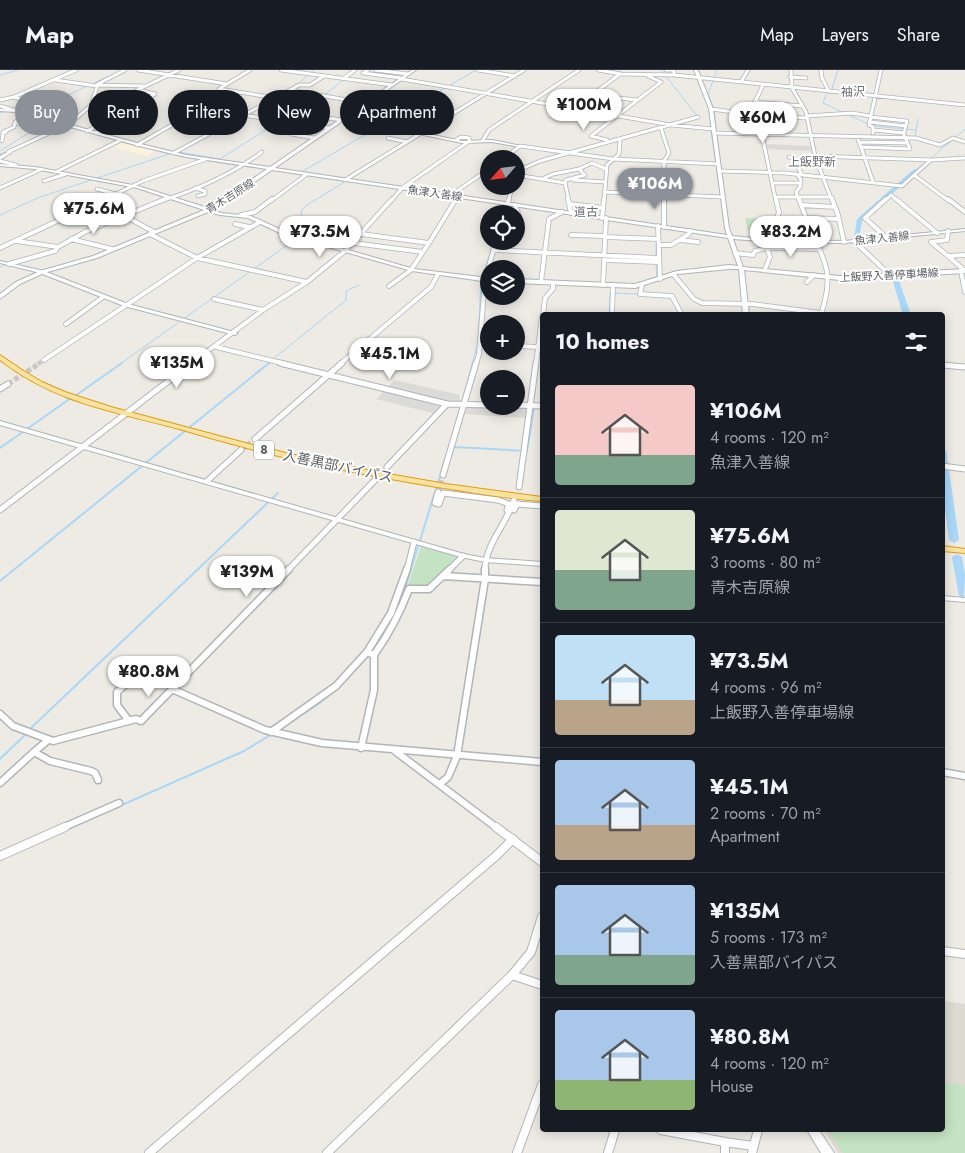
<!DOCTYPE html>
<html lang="en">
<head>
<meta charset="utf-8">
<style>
  :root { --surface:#171b24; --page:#242831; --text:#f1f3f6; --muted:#9ea1a6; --line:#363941; --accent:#8c9099 }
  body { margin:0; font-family:Jost,"Noto Sans JP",sans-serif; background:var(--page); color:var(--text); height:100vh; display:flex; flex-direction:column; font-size:19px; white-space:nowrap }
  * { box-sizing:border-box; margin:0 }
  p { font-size:16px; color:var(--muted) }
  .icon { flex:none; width:28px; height:28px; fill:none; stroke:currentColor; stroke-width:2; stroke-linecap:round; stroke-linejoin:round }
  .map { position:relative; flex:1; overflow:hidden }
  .sheet { position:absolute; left:540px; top:242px; width:405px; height:820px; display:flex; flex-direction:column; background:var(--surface); border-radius:5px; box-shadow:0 2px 12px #0003 }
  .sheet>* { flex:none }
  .banner { position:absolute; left:15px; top:20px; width:450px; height:45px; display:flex; gap:10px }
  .needle { width:32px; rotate:242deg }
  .tools { position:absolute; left:480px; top:80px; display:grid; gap:10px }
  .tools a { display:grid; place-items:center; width:45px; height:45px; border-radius:50%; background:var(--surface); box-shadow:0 2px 12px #0003; font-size:25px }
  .price { position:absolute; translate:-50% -42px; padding:0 11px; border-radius:18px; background:#fff; color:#222; font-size:16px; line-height:32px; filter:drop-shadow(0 1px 2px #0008) }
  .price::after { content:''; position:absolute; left:50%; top:30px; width:15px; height:11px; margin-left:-8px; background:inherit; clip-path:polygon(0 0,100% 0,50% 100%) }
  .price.current { background:var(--accent); color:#fff }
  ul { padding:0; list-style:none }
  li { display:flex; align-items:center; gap:15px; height:125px; padding:0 15px }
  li+li { border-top:1px solid var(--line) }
  li span { display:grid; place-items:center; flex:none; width:140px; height:100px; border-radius:5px; color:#555 }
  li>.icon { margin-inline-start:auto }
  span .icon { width:60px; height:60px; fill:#fffc; stroke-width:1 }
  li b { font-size:21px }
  h2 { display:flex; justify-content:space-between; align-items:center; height:60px; padding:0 15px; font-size:21px }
  .pill { padding:0 18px; border-radius:22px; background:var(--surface); box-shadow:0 2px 12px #0003; font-size:18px; line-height:45px }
  .pill.current { background:var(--accent); color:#fff }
  header { display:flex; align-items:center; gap:30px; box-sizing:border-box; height:70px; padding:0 25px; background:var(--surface); border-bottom:1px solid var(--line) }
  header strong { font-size:24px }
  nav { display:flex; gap:28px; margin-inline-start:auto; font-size:18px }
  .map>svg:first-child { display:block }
  .commercial { fill:#fbf3db }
  .industrial { fill:#dcdad6 }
  .education { fill:#dddad2 }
  .green { fill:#c3e3c2 }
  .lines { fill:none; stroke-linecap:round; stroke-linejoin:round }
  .stream-far2 { stroke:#a9d7f9; stroke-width:1 }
  .stream-far1 { stroke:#a9d7f9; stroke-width:2 }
  .stream { stroke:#a9d7f9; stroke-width:2.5 }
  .river { fill:#a9d7f9; fill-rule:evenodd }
  .minor-tunnel-far2 { stroke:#c9c8c4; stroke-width:3; stroke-dasharray:3 1; stroke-linecap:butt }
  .minor-tunnel-far1 { stroke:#c9c8c4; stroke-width:4; stroke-dasharray:4 2; stroke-linecap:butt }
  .minor-tunnel { stroke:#c9c8c4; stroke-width:5; stroke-dasharray:5 2.5; stroke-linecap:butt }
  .minor-far4-casing { stroke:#b1b4b8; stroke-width:4.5 }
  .minor-far3-casing { stroke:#b1b4b8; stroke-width:5.5 }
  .minor-far2-casing { stroke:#b1b4b8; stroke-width:7 }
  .minor-far1-casing { stroke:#b1b4b8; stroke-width:9 }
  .minor-casing { stroke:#b1b4b8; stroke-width:10 }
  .tertiary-casing { stroke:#b1b4b8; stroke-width:2 }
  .secondary-casing { stroke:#b0b3b8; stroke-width:2 }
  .trunk-casing { stroke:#e19c10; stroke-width:2 }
  .minor-far4 { stroke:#fff; stroke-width:3 }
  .minor-far3 { stroke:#fff; stroke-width:4 }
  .minor-far2 { stroke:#fff; stroke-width:5 }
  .minor-far1 { stroke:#fff; stroke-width:6 }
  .minor { stroke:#fff; stroke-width:8 }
  .tertiary { fill:#fff; fill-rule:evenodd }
  .secondary { fill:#fff; fill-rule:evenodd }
  .trunk { fill:#f7e2a0; fill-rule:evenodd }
  .labels { text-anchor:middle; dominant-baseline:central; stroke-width:4; stroke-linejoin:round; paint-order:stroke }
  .far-street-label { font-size:11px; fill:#5c5f63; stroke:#fff }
  .far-neighbourhood-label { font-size:12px; fill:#6d7175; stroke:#fff }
  .shield { fill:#fff; stroke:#8d8f92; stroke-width:1 }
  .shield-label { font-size:12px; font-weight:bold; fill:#5c5f63 }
  .street-label { font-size:14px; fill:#5c5f63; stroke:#fff }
</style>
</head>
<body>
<header>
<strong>Map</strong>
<nav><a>Map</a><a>Layers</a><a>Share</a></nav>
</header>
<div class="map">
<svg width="965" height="1083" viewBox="0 0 965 1083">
  <rect width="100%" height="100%" fill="#edebe4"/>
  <path class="commercial" d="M120 71 136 76 156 81 146 86 110 76Z"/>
  <path class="industrial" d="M765 74 810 76 811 81 766 79Z
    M395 310 460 325 459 333H447L436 344 376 329Z
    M467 335 489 336H529L527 348 465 344Z"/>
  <path class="education" d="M943 931 965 934V1083H838L824 1060H942Z"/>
  <path class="green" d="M745 148 772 149 775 162 748 161Z
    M421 476 460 487 428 518 407 517Z
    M943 1012 965 1016V1083H843L828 1060H942Z"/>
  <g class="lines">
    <path class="stream-far2" d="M661 0 698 47
      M0 5 18 0
      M297 15 314 0
      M831 22 838 0
      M826 24 823 33 868 54
      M419 36 421 32 476 0
      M12 38 23 34 41 37
      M0 43 5 41
      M391 50 399 45
      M873 56 916 60
      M915 67 918 49
      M0 81 38 57 31 47V42L116 3
      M178 82 220 89 292 43 321 28 343 10
      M929 90 965 59
      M716 93 711 61 716 59 714 39 708 24 717 0
      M666 94V156L684 160
      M916 100 925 93
      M303 101 382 55
      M516 103 522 97 537 91
      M506 133 511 116
      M0 145 40 127 172 83
      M656 187V174H658
      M0 197 8 193
      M655 208H657L656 192
      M609 245 610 223 638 224 640 215
      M120 294 300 166 303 160 301 141 307 135 514 8
      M267 294 346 230V221L359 215
      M472 294 478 273 481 211 494 171"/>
    <path class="stream-far1" d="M467 315 473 293
      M75 326 122 293
      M454 377 527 381 534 338
      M0 378 71 328
      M0 511 269 293
      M402 528 446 387
      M372 582 379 572
      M360 595 368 585
      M30 659 278 423
      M278 660 317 635 334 621
      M0 689 27 663
      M70 758 244 681 272 664"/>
    <path class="stream" d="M66 760 72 757"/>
    <path class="river" d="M914 99 919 100 862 151 859 168 854 169 857 149Z
      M895 206 898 208 911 245H903L892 208Z
      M942 378 946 380 948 394 944 397 942 396Z
      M945 397 949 400 959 470 954 473 949 470 942 415V398Z
      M957 484 962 487 965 505 964 529 959 526 952 487Z"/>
    <path class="minor-tunnel-far2" d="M0 85 8 82"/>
    <path class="minor-tunnel-far1" d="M38 294 44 290"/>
    <path class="minor-tunnel" d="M8 314 40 293
      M241 380 255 369
      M377 408 387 397
      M438 422 443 405"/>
    <defs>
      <path id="minor-far4" d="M138 0 227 14
        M250 0 219 19 276 28
        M281 0 392 15
        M368 0 363 3 401 8
        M375 0 408 4
        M478 0 515 6
        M598 0 621 4 674 5 965 35
        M666 0H674V5
        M791 0 792 18 806 42 815 86 832 131
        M821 0 822 8 829 22
        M620 4 592 25 637 30
        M790 7 806 8
        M344 8 355 0
        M401 9 671 55 713 59
        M55 10 97 16
        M741 12 748 0
        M98 15 144 16
        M290 20 365 33
        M13 27 24 30
        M0 30 14 27 76 0
        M755 32 763 15
        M106 34 133 35
        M91 35 129 24 179 0
        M0 36 16 41
        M802 36 755 32 751 35 758 46 807 48
        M259 37 341 50
        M711 39 734 42 755 40
        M355 40H373L399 44 419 35 411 34
        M118 45 152 50
        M243 45 329 58
        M758 46 775 127
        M807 46 852 43 870 46
        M870 47 907 51 904 63 874 60
        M869 52 906 56
        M18 54 43 48
        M380 55 390 49 388 46 392 43
        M661 58 669 83 664 91V131
        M87 61 129 40 155 24 138 20
        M3 62 14 57 15 52 29 45
        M96 63 114 58 99 55
        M714 63 916 68 940 75 953 68 965 72
        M873 63V57L869 55 881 0
        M291 64 314 68
        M857 67 861 77 910 79 904 65
        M388 68 407 72
        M456 70 461 67 469 68 470 72
        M483 70 489 60 579 0
        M607 70 591 66 661 12 648 6
        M2 71 3 63 6 62
        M859 72 907 73
        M137 75 231 21
        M861 77 873 112
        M8 82 71 53 91 35 98 14 125 0
        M174 83 299 15H310L324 6
        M815 86 931 90
        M789 87 794 88 802 105
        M0 88 10 82
        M503 89 520 76 613 89 719 94
        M0 91 16 95
        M720 101 785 103 902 116 914 105
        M56 102 121 70
        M797 104 801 110 800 117 796 122 799 131
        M517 105 565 113 566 110 585 105 579 99 592 93 606 99
        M516 106 524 98 540 91 698 47
        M542 109 553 104 579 99
        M345 110 524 0
        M573 110 605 112
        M44 111 66 104
        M565 113 569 131
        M772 113H801
        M0 118 42 99
        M195 118 205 121V124L198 126
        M97 119 116 124
        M604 122 723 127
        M451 125 489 99
        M101 131 143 111 206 89
        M161 131C196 120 232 104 262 82
        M271 131 307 104
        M391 131 402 118 468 72
        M455 131 458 126
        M508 131 513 116
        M604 131 607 95 619 84 620 70
        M776 131 775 127H832
        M885 131 891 125 898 131
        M949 131 914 105 931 90 965 88"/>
      <path id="minor-far3" d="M568 129 571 143
        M664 129V157
        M776 129 779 143 774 152 776 162 784 171
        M799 129 809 156 815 161C816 176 825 188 827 202 829 217 825 231 821 245
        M832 129 838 145 844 172
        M886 129 865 148 887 168
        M896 129 937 163
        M948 129 965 142
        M570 134 603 138
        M801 135 835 137
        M505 143H518L515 135
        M504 144 509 129
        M241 145 255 142 272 129
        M125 146 154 162
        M602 148 604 129
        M807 148 839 149
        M774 153 808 152
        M235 154 249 157
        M658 156 660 209
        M948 161 947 170 931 172 948 186
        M150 164 197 188 307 212
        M361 164 429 173 423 182
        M571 165 605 166
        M605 167 658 169
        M71 169 112 179
        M680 170 698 172
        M16 171 58 177 85 162 165 129
        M854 171 891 206
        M353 173 423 182 411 200 389 216
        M429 173 456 129
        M659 175H671L689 164 690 161
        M0 178 104 129
        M494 180 658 188
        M735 183 753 185 755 181 767 178
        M965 185 948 186 965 201
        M605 190 658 192
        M9 194 55 181 58 177
        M765 199 770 187 767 178 819 179
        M961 201 965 222
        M673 204 694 229 702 233 752 234 821 243
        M541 212 549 149 562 142
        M807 212 814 205
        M603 215 606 148
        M642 215 640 224 672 226 682 245
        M214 229 263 240
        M543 245 545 228 553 219V213
        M612 245 613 215
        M66 254 103 227
        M516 276 540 277
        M216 277 286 294
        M44 290 197 188 260 152
        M190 294 263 240 307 212 345 181 392 129
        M340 294 431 217 438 204
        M476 294 479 284 485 210 496 171
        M536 294 542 247"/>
      <path id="minor-far2" d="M280 293 447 334 489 335
        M942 295 965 297
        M0 319 8 314
        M516 335 542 336
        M255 369 342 293
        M942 396 965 399
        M387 397 447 334
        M443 405 476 293
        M207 411 241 380
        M519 417 536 293
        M438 422 435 433 439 434 443 423 498 430 509 434 507 440
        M0 440 192 293
        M514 440 517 434 542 436
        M288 500 377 408
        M407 500 414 472
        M449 500 463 486
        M485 500C485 475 507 453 514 430"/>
      <path id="minor-far1" d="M407 499 391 543 367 582 374 585C389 564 400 543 409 519H429L450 499
        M444 506 542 512
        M172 619 265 660 322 673 542 692
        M0 644 13 656 53 671 136 649 141 651 289 499
        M129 651 117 635V622L143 599 180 611
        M271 662 336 616 367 582
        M47 671 34 682 50 691 91 701 95 703 98 710
        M361 678 374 620V585
        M395 681 497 758
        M942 702 965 706
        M0 713 34 682
        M440 714 448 707 457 686 485 509V499
        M62 758 119 733"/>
      <path id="minor" d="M496 757 542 792
        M0 786 65 757
        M942 881 965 884
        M512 905 531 882 542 847
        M661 1060 725 1072
        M149 1083 497 785 513 769
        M327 1083 512 905 542 915
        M517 1083 542 1015
        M608 1083 615 1060
        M725 1083V1072L753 1076
        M752 1083 758 1060"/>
      <path id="tertiary" d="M341 49 380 54 462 71 492 70 522 76 520 77 492 72 462 73 380 56 340 51V49Z
        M0 191 44 201 128 234 238 263 235 265 124 236 40 203 0 193Z
        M0 351 464 484 485 488 542 492V496L485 492 461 487 0 355Z
        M942 526 965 528V532L942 530Z"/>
      <path id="secondary" d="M412 0H416L275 98 727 165 725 158 709 39 694 0H698L713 39 729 158 732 166 775 170 844 171 965 159V161L844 173 775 172 733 169 743 197 840 206 965 199V203L840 210 744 200 749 245H743L739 199H729L678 204 635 218 516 213V209L635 214 677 201 729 195 738 196 728 168 272 100 217 138 212 140 221 143 251 146 286 162 414 199 489 208V212L412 201 282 164 248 148 220 145 208 142 97 188 44 203 20 214 0 229V224L16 212 40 201 93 186 204 140 137 118 35 99 0 96V94L35 97 138 116 208 138 213 136 267 99 186 87 139 76 16 42 0 41V39L16 40 141 74 186 85 270 97Z
        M807 1060H819L834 1083H821Z"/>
      <path id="trunk" d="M0 285 22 300 42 312 65 322 111 337 249 374 320 391 383 403 446 414 542 427V431C507 429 472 422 437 417 383 408 328 398 274 385 242 377 210 368 179 359 113 341 55 333 0 290Z
        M942 476 965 479V483L942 481Z"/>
    </defs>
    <use href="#minor-far4" class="minor-far4-casing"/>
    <use href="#minor-far3" class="minor-far3-casing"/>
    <use href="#minor-far2" class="minor-far2-casing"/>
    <use href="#minor-far1" class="minor-far1-casing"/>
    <use href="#minor" class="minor-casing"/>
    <use href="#tertiary" class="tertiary-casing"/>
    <use href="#secondary" class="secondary-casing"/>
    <use href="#trunk" class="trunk-casing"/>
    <use href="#minor-far4" class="minor-far4"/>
    <use href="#minor-far3" class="minor-far3"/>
    <use href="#minor-far2" class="minor-far2"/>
    <use href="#minor-far1" class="minor-far1"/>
    <use href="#minor" class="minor"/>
    <use href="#tertiary" class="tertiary"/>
    <use href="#secondary" class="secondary"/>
    <use href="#trunk" class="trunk"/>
  </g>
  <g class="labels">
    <g class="far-street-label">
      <text transform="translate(435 123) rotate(8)">魚津入善線</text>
      <text transform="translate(230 126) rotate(-32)">青木吉原線</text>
      <text transform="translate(882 168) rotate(-6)">魚津入善線</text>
      <text transform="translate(889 205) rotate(-3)">上飯野入善停車場線</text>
    </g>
    <g class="far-neighbourhood-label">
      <text x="853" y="22">袖沢</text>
      <text x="812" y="92">上飯野新</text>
      <text x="586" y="142">道古</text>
    </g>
    <rect class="shield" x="254" y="370.5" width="20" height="19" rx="4"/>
    <g class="shield-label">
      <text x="264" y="380">8</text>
    </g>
    <g class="street-label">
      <text transform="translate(338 396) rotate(12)">入善黒部バイパス</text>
    </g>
  </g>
</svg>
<div class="tools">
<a><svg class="needle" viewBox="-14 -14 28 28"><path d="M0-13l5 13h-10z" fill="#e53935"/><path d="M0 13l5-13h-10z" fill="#9ea1a6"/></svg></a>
<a><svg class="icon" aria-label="locate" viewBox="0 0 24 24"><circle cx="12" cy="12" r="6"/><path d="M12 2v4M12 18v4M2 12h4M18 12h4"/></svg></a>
<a><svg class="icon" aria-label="layers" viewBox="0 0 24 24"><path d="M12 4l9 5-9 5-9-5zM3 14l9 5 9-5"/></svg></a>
<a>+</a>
<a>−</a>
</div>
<b class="price" style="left:584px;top:61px">¥100M</b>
<b class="price" style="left:763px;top:74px">¥60M</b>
<b class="price current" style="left:655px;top:140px">¥106M</b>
<b class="price" style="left:94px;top:165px">¥75.6M</b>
<b class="price" style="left:320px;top:188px">¥73.5M</b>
<b class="price" style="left:791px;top:188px">¥83.2M</b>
<b class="price" style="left:390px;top:310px">¥45.1M</b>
<b class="price" style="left:177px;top:319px">¥135M</b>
<b class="price" style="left:247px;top:528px">¥139M</b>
<b class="price" style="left:149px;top:628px">¥80.8M</b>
<div class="banner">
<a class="pill current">Buy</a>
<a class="pill">Rent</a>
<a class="pill">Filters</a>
<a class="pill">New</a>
<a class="pill">Apartment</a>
</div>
<section class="sheet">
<h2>10 homes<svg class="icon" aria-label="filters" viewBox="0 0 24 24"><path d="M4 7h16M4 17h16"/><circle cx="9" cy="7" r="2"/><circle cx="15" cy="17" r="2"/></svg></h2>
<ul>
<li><span style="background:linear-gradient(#f6c9c9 70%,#7fa58c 0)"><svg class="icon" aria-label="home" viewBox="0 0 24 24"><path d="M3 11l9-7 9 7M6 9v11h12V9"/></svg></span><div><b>¥106M</b><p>4 rooms · 120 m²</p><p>魚津入善線</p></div></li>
<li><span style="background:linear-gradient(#dfe7d0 60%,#7fa58c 0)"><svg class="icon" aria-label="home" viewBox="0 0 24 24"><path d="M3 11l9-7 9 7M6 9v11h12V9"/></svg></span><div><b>¥75.6M</b><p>3 rooms · 80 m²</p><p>青木吉原線</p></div></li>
<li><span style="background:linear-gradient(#bfe0f5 65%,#b9a48a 0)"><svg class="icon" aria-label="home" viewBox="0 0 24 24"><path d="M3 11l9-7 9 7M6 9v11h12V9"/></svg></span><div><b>¥73.5M</b><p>4 rooms · 96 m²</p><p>上飯野入善停車場線</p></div></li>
<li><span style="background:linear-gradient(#a9c7e8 65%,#b9a48a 0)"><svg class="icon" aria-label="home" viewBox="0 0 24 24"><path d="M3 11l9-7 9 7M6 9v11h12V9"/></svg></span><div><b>¥45.1M</b><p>2 rooms · 70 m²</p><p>Apartment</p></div></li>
<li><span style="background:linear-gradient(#a9c7e8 70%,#7fa58c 0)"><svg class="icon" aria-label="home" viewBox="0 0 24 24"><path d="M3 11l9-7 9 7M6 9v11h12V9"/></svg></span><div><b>¥135M</b><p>5 rooms · 173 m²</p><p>入善黒部バイパス</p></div></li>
<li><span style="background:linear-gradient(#a9c7e8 70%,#8fb573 0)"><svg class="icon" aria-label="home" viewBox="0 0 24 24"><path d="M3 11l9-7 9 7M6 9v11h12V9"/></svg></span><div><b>¥80.8M</b><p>4 rooms · 120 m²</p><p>House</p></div></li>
</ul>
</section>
</div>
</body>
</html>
